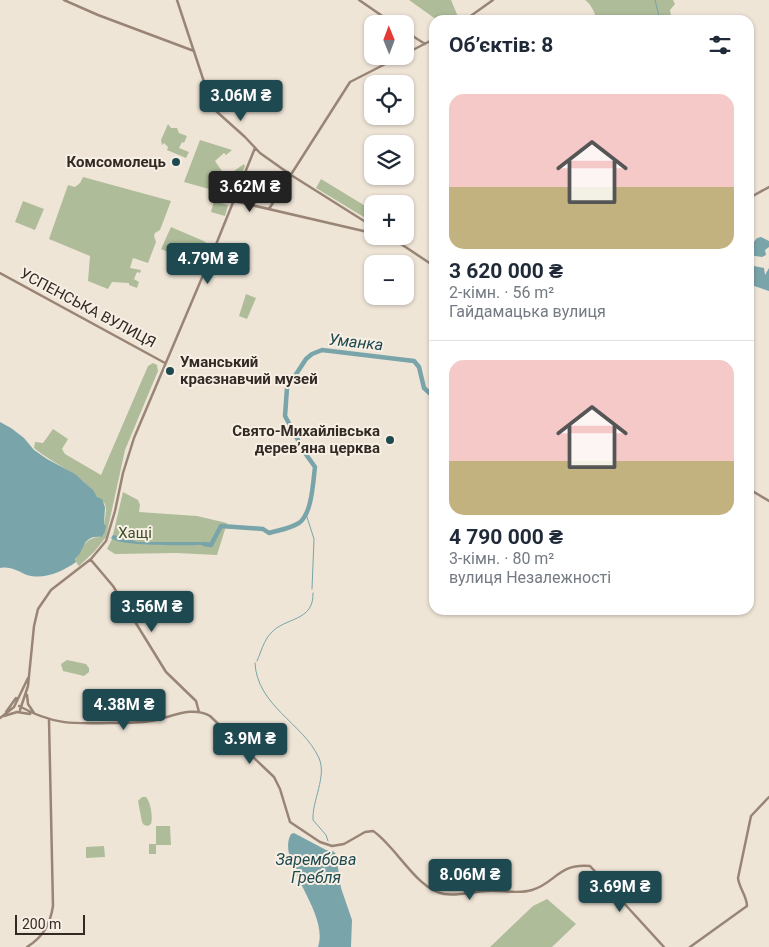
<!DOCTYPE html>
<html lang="uk">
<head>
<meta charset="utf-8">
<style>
  :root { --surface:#fff; --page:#f6f6f7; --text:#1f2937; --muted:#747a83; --line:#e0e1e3; --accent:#1e4950 }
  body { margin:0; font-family:Roboto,sans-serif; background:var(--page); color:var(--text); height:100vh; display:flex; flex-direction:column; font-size:19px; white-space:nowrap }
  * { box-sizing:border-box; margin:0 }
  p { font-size:16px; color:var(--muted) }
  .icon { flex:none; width:28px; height:28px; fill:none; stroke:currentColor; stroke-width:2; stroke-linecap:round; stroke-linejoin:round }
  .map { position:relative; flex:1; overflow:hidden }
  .details { position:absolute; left:429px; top:15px; width:325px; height:600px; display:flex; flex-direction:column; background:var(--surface); border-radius:15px; box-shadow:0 1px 4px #0004 }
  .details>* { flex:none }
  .needle { width:32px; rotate:359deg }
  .fabs { position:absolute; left:364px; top:15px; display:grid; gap:10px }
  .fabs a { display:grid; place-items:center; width:50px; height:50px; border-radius:10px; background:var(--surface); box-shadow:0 1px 4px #0004; font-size:25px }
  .scale { position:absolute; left:15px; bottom:12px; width:70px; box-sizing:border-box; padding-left:5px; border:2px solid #322a25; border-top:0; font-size:14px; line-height:18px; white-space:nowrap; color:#322a25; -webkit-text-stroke:4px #f7efe3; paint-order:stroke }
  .price { position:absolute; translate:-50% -42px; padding:0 11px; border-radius:5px; background:var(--accent); color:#fff; font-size:16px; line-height:32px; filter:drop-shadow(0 1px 2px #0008) }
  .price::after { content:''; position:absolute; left:50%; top:30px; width:15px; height:11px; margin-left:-8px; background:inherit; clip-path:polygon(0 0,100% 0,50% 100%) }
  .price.selected { background:#222; color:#fff }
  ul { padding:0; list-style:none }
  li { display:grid; align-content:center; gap:10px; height:265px; padding:0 20px }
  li+li { border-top:1px solid var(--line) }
  li span { display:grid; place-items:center; height:155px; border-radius:15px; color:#555 }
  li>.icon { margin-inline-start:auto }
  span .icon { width:90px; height:90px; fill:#fffc; stroke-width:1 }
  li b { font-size:21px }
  h2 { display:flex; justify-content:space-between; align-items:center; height:60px; padding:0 20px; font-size:21px }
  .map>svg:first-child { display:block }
  .green { fill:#aebc99 }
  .water { fill:#78a4aa }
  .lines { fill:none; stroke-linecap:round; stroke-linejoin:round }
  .stream { stroke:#78a4aa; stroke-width:1 }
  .river { stroke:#78a4aa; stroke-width:4.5 }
  .secondary { stroke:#998576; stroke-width:2.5 }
  .poi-dot { fill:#1e4950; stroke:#f7efe3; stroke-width:2 }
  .labels { text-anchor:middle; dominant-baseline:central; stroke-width:4; stroke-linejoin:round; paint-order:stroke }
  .poi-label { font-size:15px; font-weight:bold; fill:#322a25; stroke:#f7efe3; text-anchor:end }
  .street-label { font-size:15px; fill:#322a25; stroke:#f7efe3 }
  .park-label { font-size:15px; fill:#3f4e2b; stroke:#f7efe3 }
  .water-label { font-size:16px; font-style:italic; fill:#1e4950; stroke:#f7efe3 }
</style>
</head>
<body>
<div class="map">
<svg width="769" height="947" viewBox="0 0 769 947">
  <rect width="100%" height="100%" fill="#efe5d7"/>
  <path class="green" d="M409 0H451L459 19 437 20Z
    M585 0H673L675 4 670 10 672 20H597C594 12 592 5 585 0Z
    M168 124 171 128H177L179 133 187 136 184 143 182 142 179 148 189 152 186 158 167 150 168 147 164 143 162 145 161 140Z
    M200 140 232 150 226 155 224 153 215 161 226 177 232 173 233 174 234 171 244 164 245 166 233 194H227L184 182Z
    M83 177 171 201 160 230 155 233 154 236 156 242 148 263 133 258 130 268 141 270 140 273 137 272 134 279 139 282 137 288 129 285V283L112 282 108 289 88 281 90 256 49 239 68 185 75 187 80 183Z
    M321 179 372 210V222L316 188Z
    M23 201 44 209 35 230 15 222Z
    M214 201 228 205 225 216 211 212Z
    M171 227 206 242 196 264 161 249Z
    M246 294 256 298 247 319 239 316Z
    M153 363 157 365 158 371 125 450 106 537 94 552 79 566 78 565 75 560C82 548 86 536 102 537L105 526 104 524C105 519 107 510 105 504 103 501 98 499 96 496 83 474 54 465 34 448L35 442 43 443 53 429 68 439 62 449 65 454 101 475 148 366Z
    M123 492 138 500 140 505 139 512 197 516 227 523 217 555 176 553 115 554 107 549 112 539Z
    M67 660 86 664 89 668V672L84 676 63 671 61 664Z
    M142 797H146C151 803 153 817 151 824L148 826 144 825 142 822 138 801Z
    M156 826H170L171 845H156V854H149V844H156Z
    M104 846 105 857 86 858V847Z
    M547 899 576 924 552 947H490L533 906Z"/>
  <path class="water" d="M761 237 769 241V247L765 250 766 255 762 257 749 255V244L753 243 757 238Z
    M749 265 764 268 765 275 769 268V291L754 286H749Z
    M0 422 11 428 24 438 34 450 47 459 75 474 93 490 97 497 102 499 105 507 104 524 106 526 105 531 102 537C81 535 86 550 75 559L76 562C62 572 44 580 27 575 17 571 11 566 0 568Z
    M113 535 127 538 137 542H207L208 545C192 545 119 547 111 538Z
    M294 833 326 850 333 851 336 854 341 888 352 920 351 947H318C330 912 275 862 291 834Z"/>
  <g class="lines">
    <path class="stream" d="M655 0 660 20
      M306 514 314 539 312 589
      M257 661C261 652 264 640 271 633 285 617 314 622 313 593
      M255 663C257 706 303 723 319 758 327 777 312 800 313 820L326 835 328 841"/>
    <path class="river" d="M204 544 211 545 221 526 263 529 269 533C279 530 289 529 299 523 312 514 313 482 315 467L305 453 285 416 287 388 306 359 312 354 322 350 414 361 419 367 424 388 434 397"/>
    <path class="secondary" d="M64 0 98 15 194 51
      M177 0 212 106 216 111 245 137 260 153 291 175 372 226
      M359 0 394 24
      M465 20 493 0
      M405 31 425 44
      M405 54 434 39
      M749 198 769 187
      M234 201 372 233
      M269 209 350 82 401 56
      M389 236 434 266
      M0 273 165 363
      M749 489 769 501
      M91 560 113 586 166 672 196 701 199 712
      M27 695 28 704 34 713
      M19 706C53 725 74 724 112 723 125 723 138 723 151 721 170 718 192 705 210 716L274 777 280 789 290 822 320 842 332 846 344 844 365 832 373 831C395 845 417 890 444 894 458 896 472 892 486 891 500 889 517 895 532 890 556 883 558 863 590 866L664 947
      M20 710 28 686 34 626 38 609 51 590 91 559 106 541 115 511 123 473 134 438 215 247 255 148
      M6 712 16 698
      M4 716 17 712 30 714
      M0 718 14 707 28 678
      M27 947C43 937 50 925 53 906L49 720
      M690 947 747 906C747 896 739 888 738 878L751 816 769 797"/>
  </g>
  <g class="poi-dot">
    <circle cx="176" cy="162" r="5"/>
    <circle cx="170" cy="371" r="5"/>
    <circle cx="390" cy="440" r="5"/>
  </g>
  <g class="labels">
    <g class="poi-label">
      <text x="166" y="162">Комсомолець</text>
      <text x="180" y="362" text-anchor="start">Уманський<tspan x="180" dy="17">краєзнавчий музей</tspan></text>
      <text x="380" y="431">Свято-Михайлівська<tspan x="380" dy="17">деревʼяна церква</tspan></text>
    </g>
    <g class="street-label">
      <text transform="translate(88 308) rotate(28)">УСПЕНСЬКА ВУЛИЦЯ</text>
    </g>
    <g class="park-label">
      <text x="135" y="533">Хащі</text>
    </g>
    <g class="water-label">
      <text transform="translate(356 342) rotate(6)">Уманка</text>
      <text x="316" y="859">Зарембова<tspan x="316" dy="18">Гребля</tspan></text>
    </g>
  </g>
</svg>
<div class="fabs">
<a><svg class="needle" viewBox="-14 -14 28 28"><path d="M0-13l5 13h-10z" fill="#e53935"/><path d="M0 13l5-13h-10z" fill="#747a83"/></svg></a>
<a><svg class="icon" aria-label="locate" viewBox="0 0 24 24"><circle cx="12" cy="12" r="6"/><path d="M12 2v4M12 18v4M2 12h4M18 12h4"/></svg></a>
<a><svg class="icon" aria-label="layers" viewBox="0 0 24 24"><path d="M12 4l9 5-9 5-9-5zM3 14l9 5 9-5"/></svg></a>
<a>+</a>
<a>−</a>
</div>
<div class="scale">200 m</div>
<b class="price" style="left:241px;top:122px">3.06M ₴</b>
<b class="price selected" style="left:250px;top:213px">3.62M ₴</b>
<b class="price" style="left:208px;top:285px">4.79M ₴</b>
<b class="price" style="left:152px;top:633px">3.56M ₴</b>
<b class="price" style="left:124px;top:731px">4.38M ₴</b>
<b class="price" style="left:250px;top:765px">3.9M ₴</b>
<b class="price" style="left:470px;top:901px">8.06M ₴</b>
<b class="price" style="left:620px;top:913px">3.69M ₴</b>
<section class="details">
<h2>Об’єктів: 8<svg class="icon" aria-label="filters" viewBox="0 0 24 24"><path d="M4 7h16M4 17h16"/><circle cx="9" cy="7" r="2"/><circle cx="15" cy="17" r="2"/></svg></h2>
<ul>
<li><span style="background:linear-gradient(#f6c9c9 60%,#c2b280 0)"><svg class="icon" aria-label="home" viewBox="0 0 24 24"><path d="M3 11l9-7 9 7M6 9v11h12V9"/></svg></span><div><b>3 620 000 ₴</b><p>2-кімн. · 56 m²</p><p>Гайдамацька вулиця</p></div></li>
<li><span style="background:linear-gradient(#f6c9c9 65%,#c2b280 0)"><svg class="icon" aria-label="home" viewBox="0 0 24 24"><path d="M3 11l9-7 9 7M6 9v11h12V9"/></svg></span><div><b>4 790 000 ₴</b><p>3-кімн. · 80 m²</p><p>вулиця Незалежності</p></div></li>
</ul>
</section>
</div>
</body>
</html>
